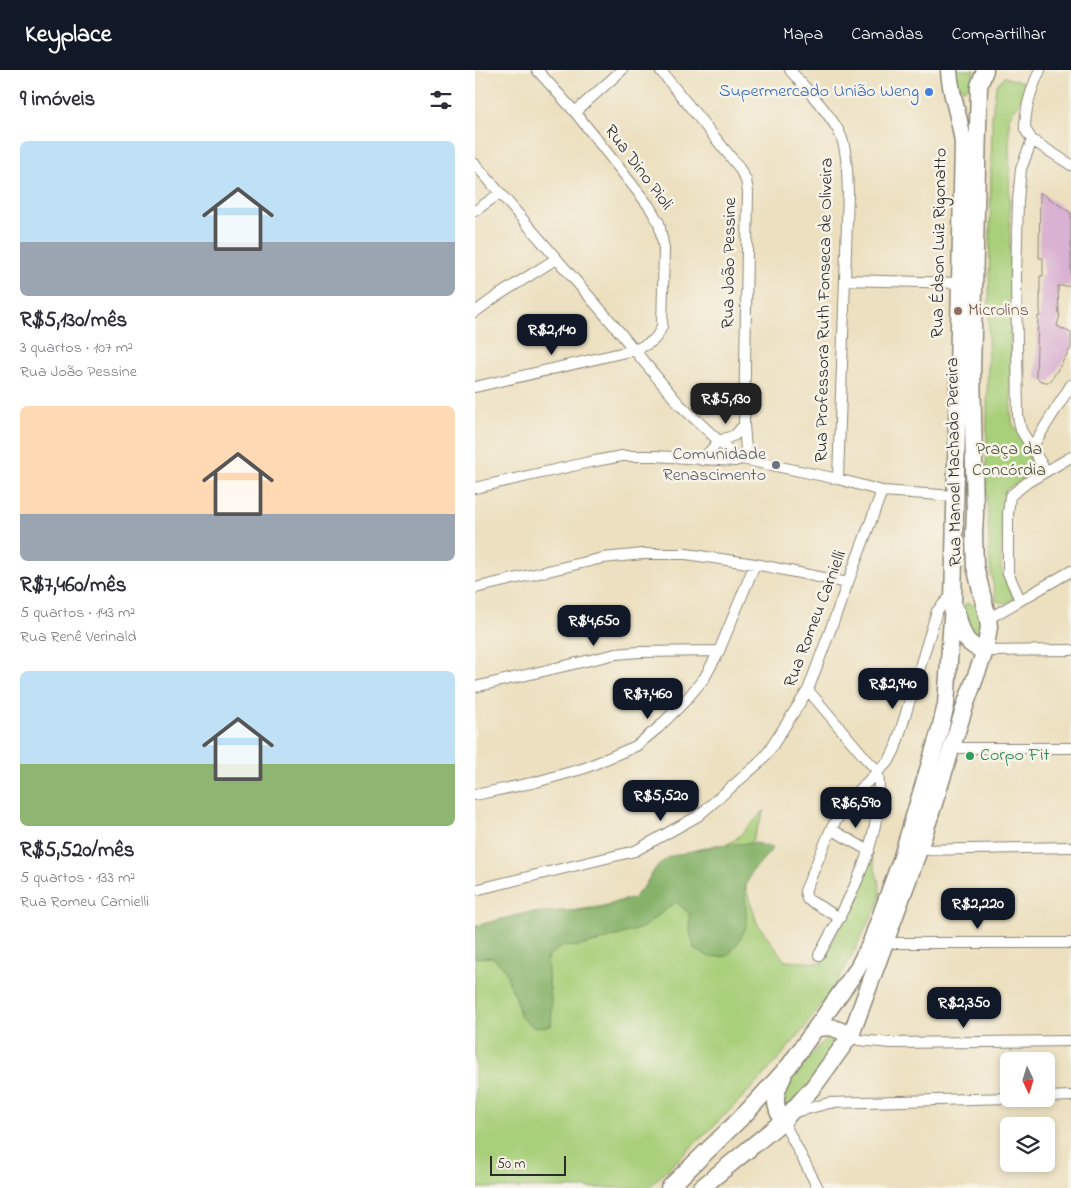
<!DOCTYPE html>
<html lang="pt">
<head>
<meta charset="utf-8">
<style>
  :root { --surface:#fff; --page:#f7f7f7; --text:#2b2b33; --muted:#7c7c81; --accent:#111827 }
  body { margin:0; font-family:"Indie Flower",sans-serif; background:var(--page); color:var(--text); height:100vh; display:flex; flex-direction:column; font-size:19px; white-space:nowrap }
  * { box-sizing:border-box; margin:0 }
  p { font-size:16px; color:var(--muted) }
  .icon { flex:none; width:28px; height:28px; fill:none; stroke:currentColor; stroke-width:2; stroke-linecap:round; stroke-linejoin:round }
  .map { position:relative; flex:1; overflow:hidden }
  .sheet { display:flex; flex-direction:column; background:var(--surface); width:475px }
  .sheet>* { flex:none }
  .needle { width:32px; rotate:176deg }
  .buttons { position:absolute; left:525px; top:982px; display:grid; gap:10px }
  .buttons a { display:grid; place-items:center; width:55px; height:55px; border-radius:8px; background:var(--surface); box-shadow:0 2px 8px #0003; font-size:25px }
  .scale { position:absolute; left:15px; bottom:12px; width:76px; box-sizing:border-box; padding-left:5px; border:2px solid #2b2b2b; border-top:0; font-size:14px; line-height:18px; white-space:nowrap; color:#2b2b2b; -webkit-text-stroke:4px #f7f3e8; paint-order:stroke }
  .price { position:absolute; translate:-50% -42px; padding:0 11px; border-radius:10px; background:var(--accent); color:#fff; font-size:16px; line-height:32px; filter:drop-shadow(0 1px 2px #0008) }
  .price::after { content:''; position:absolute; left:50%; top:30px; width:15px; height:11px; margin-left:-8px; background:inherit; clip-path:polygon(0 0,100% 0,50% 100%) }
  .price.active { background:#222; color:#fff }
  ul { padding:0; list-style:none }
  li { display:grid; align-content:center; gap:10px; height:265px; padding:0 20px }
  li span { display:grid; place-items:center; height:155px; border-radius:8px; color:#555 }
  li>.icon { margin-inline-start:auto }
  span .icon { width:90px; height:90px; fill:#fffc; stroke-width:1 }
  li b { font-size:21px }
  h2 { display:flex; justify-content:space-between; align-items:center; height:60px; padding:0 20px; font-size:21px }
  header { display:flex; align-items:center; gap:30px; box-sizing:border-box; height:70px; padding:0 25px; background:var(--accent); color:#fff }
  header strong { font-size:24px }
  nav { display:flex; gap:28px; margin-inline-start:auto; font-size:18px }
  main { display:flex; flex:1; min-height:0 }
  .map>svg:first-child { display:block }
  .green { fill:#a8cf79; stroke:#6a7d52 }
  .forest { fill:#86b269; stroke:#586e4a }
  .building { fill:#d9b1d2 }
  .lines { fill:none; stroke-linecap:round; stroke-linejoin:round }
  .minor-casing { stroke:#8c8676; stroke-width:12 }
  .primary-casing { stroke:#8c8676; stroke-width:19 }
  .minor { stroke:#fff; stroke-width:10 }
  .primary { stroke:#fff; stroke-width:16 }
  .shop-dot { fill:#3f7fe0; stroke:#f7f3e8; stroke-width:2 }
  .education-dot { fill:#8d6e63; stroke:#f7f3e8; stroke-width:2 }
  .worship-dot { fill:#6b7280; stroke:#f7f3e8; stroke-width:2 }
  .leisure-dot { fill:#2e9e5b; stroke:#f7f3e8; stroke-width:2 }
  .labels { text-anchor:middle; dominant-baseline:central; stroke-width:5; stroke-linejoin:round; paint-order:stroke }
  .shop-label { font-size:18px; fill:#366cbe; stroke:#f7f3e8; text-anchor:end }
  .street-label { font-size:18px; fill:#2b2b2b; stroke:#f7f3e8 }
  .education-label { font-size:18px; fill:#785e54; stroke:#f7f3e8; text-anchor:start }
  .park-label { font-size:18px; fill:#4a543e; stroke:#f7f3e8 }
  .worship-label { font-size:18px; fill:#5b616d; stroke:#f7f3e8; text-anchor:end }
  .leisure-label { font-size:18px; fill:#27864d; stroke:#f7f3e8; text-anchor:start }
</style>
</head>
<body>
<header>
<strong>Keyplace</strong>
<nav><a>Mapa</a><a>Camadas</a><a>Compartilhar</a></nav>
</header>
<main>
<section class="sheet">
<h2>9 imóveis<svg class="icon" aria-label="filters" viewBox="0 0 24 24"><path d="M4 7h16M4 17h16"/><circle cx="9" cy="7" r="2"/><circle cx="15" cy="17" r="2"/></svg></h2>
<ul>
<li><span style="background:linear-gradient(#bfe0f5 65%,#9aa5b1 0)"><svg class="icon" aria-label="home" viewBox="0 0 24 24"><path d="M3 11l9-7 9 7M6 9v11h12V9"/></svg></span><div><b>R$5,130/mês</b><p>3 quartos · 107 m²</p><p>Rua João Pessine</p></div></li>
<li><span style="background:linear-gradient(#ffd9b3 70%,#9aa5b1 0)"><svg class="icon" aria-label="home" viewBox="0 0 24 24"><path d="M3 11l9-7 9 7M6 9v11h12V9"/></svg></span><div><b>R$7,460/mês</b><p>5 quartos · 143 m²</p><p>Rua Renê Verinald</p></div></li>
<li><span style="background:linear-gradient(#bfe0f5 60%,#8fb573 0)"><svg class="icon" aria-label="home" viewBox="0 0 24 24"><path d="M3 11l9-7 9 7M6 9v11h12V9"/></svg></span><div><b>R$5,520/mês</b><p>5 quartos · 133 m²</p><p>Rua Romeu Carnielli</p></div></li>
</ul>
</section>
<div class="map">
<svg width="596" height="1118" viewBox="0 0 596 1118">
  <rect width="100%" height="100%" fill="#f7f3e8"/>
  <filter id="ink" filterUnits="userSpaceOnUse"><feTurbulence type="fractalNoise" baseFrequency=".02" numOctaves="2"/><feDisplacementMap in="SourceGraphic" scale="10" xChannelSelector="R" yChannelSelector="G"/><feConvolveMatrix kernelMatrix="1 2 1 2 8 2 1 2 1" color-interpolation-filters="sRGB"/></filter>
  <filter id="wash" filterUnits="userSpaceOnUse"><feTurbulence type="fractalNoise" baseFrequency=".0096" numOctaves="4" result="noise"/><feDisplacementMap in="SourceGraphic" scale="20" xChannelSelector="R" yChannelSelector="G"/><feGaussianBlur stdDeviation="1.12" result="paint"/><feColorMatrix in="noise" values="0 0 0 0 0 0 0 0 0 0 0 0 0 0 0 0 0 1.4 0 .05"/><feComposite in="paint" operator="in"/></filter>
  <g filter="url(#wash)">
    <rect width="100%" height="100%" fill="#ece0c0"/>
    <path class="green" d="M479 0H500L495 16 489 19 481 16Z
      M529 7 551 13 544 34 534 47 536 345 538 355 550 371 563 398 557 404 530 420 527 451 526 499 539 529 530 533 521 531 515 496 511 406 517 45 521 16Z
      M494 533C509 537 507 561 508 574L494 568 488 538 490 534Z
      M290 740 273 780 270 815 282 853 310 891 347 893 397 787C399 796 407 819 405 827 402 840 393 853 387 865 341 966 253 1042 173 1118H0V858L155 831 215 798 261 769Z
      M358 962 367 967 341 1008 313 1035H307V1018L351 968Z"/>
    <path class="forest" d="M280 773 298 778 276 803 270 819 272 855 264 871 253 886 235 887 219 879 215 861 214 843 201 832 167 858 122 872 104 876 86 877 72 887C72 912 79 931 76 956L58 957 45 946 41 928 34 913 30 899 17 887 0 888V856L51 843 126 839 141 832 159 828 170 815 179 800 193 787 241 775Z"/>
    <g id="blocks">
      <path class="building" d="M565 122 596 143V216H583L584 245H585L582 256 596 263V278L575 312H570L564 310 561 306 563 246H565V206H568V188H564Z"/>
    </g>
  </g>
  <g filter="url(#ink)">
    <use href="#blocks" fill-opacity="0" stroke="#8c8676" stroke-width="1"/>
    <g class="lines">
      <defs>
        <path id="minor" d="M185 0 263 96 271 110 273 122 269 355 271 380 267 389
          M315 0C330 18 363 51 368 72 373 89 372 106 373 123L363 409
          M565 0C556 19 550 38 550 59L557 70 596 95
          M100 42 147 0
          M557 70 546 99 543 131 541 206 543 346 546 360 571 401
          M0 94 137 253 204 334 260 386 267 389
          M0 141 25 123
          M370 210 484 213
          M0 242 22 226 81 189
          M0 317 159 280C175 273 181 272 187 256L189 179 184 153 174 136 100 42 62 0
          M557 377 596 315
          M227 390 244 371 260 365 269 355
          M0 418 115 392 147 386H180L260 391 267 389 363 409 407 421 480 426
          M0 518 128 488 168 484H211L280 494 373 513
          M545 530 533 503V444L535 426 553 412 596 387
          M513 549 596 501
          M510 581 596 580
          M0 617 141 584 164 582 244 581
          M333 620 392 690 403 701 414 691 420 679 462 541 472 530 478 528
          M477 678H596
          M0 725 61 712 110 698 161 676 183 658 211 630 230 607 244 581 280 494
          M356 759 394 781
          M444 780 596 777
          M0 820 160 781 223 746 284 693 294 681 333 620 407 421
          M411 873H596
          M344 885C375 830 410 766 403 701L371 734 356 759 330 821 332 829 365 848
          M376 965 384 970 416 973 596 971
          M571 1027 596 1026
          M317 1043 354 1033 534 1028
          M308 1051 343 1118"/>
        <path id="primary" d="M481 541C488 562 487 574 510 581
          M342 958 356 957 376 965
          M308 1007C299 1024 298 1035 308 1051
          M194 1118 271 1043 314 996 381 901 395 875 426 790 464 663 471 635 478 534 488 74C486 49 475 25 474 0
          M226 1118 308 1051 339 1016 376 965 444 780 491 633 510 581 514 557 513 549 500 496 499 464 500 443 497 300 504 16 510 0"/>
      </defs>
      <use href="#minor" class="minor-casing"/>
      <use href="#primary" class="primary-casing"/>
      <use href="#minor" class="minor"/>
      <use href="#primary" class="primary"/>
    </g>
  </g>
  <circle class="shop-dot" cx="454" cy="22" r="5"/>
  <circle class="education-dot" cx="483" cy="241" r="5"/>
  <circle class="worship-dot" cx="301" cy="395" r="5"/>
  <circle class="leisure-dot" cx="495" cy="686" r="5"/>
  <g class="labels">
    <g class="shop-label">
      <text x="444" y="22">Supermercado União Weng</text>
    </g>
    <g class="street-label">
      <text transform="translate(163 98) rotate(53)">Rua Dino Pioli</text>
      <text transform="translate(465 173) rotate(-89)">Rua Édson Luiz Rigonatto</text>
      <text transform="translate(255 193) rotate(-89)">Rua João Pessine</text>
      <text transform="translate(350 240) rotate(-89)">Rua Professora Ruth Fonseca de Oliveira</text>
      <text transform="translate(480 392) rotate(-91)">Rua Manoel Machado Pereira</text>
      <text transform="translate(341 549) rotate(-69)">Rua Romeu Carnielli</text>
    </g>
    <g class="education-label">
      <text x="493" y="241">Microlins</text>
    </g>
    <g class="park-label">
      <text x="534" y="380">Praça da<tspan x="534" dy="21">Concórdia</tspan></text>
    </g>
    <g class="worship-label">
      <text x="291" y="385">Comunidade<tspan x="291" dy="21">Renascimento</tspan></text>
    </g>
    <g class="leisure-label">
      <text x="505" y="686">Corpo Fit</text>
    </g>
  </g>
</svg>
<div class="buttons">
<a><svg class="needle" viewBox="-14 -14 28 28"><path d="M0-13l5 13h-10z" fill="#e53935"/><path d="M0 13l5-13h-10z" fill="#7c7c81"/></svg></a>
<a><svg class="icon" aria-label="layers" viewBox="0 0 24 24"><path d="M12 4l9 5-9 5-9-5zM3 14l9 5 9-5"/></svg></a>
</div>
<div class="scale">50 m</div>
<b class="price" style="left:77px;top:286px">R$2,140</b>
<b class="price active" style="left:251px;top:355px">R$5,130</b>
<b class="price" style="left:119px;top:577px">R$4,650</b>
<b class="price" style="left:418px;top:640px">R$2,940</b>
<b class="price" style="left:173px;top:650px">R$7,460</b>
<b class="price" style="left:186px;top:752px">R$5,520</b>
<b class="price" style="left:381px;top:759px">R$6,590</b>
<b class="price" style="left:503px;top:860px">R$2,220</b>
<b class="price" style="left:489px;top:959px">R$2,350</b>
</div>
</main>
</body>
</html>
